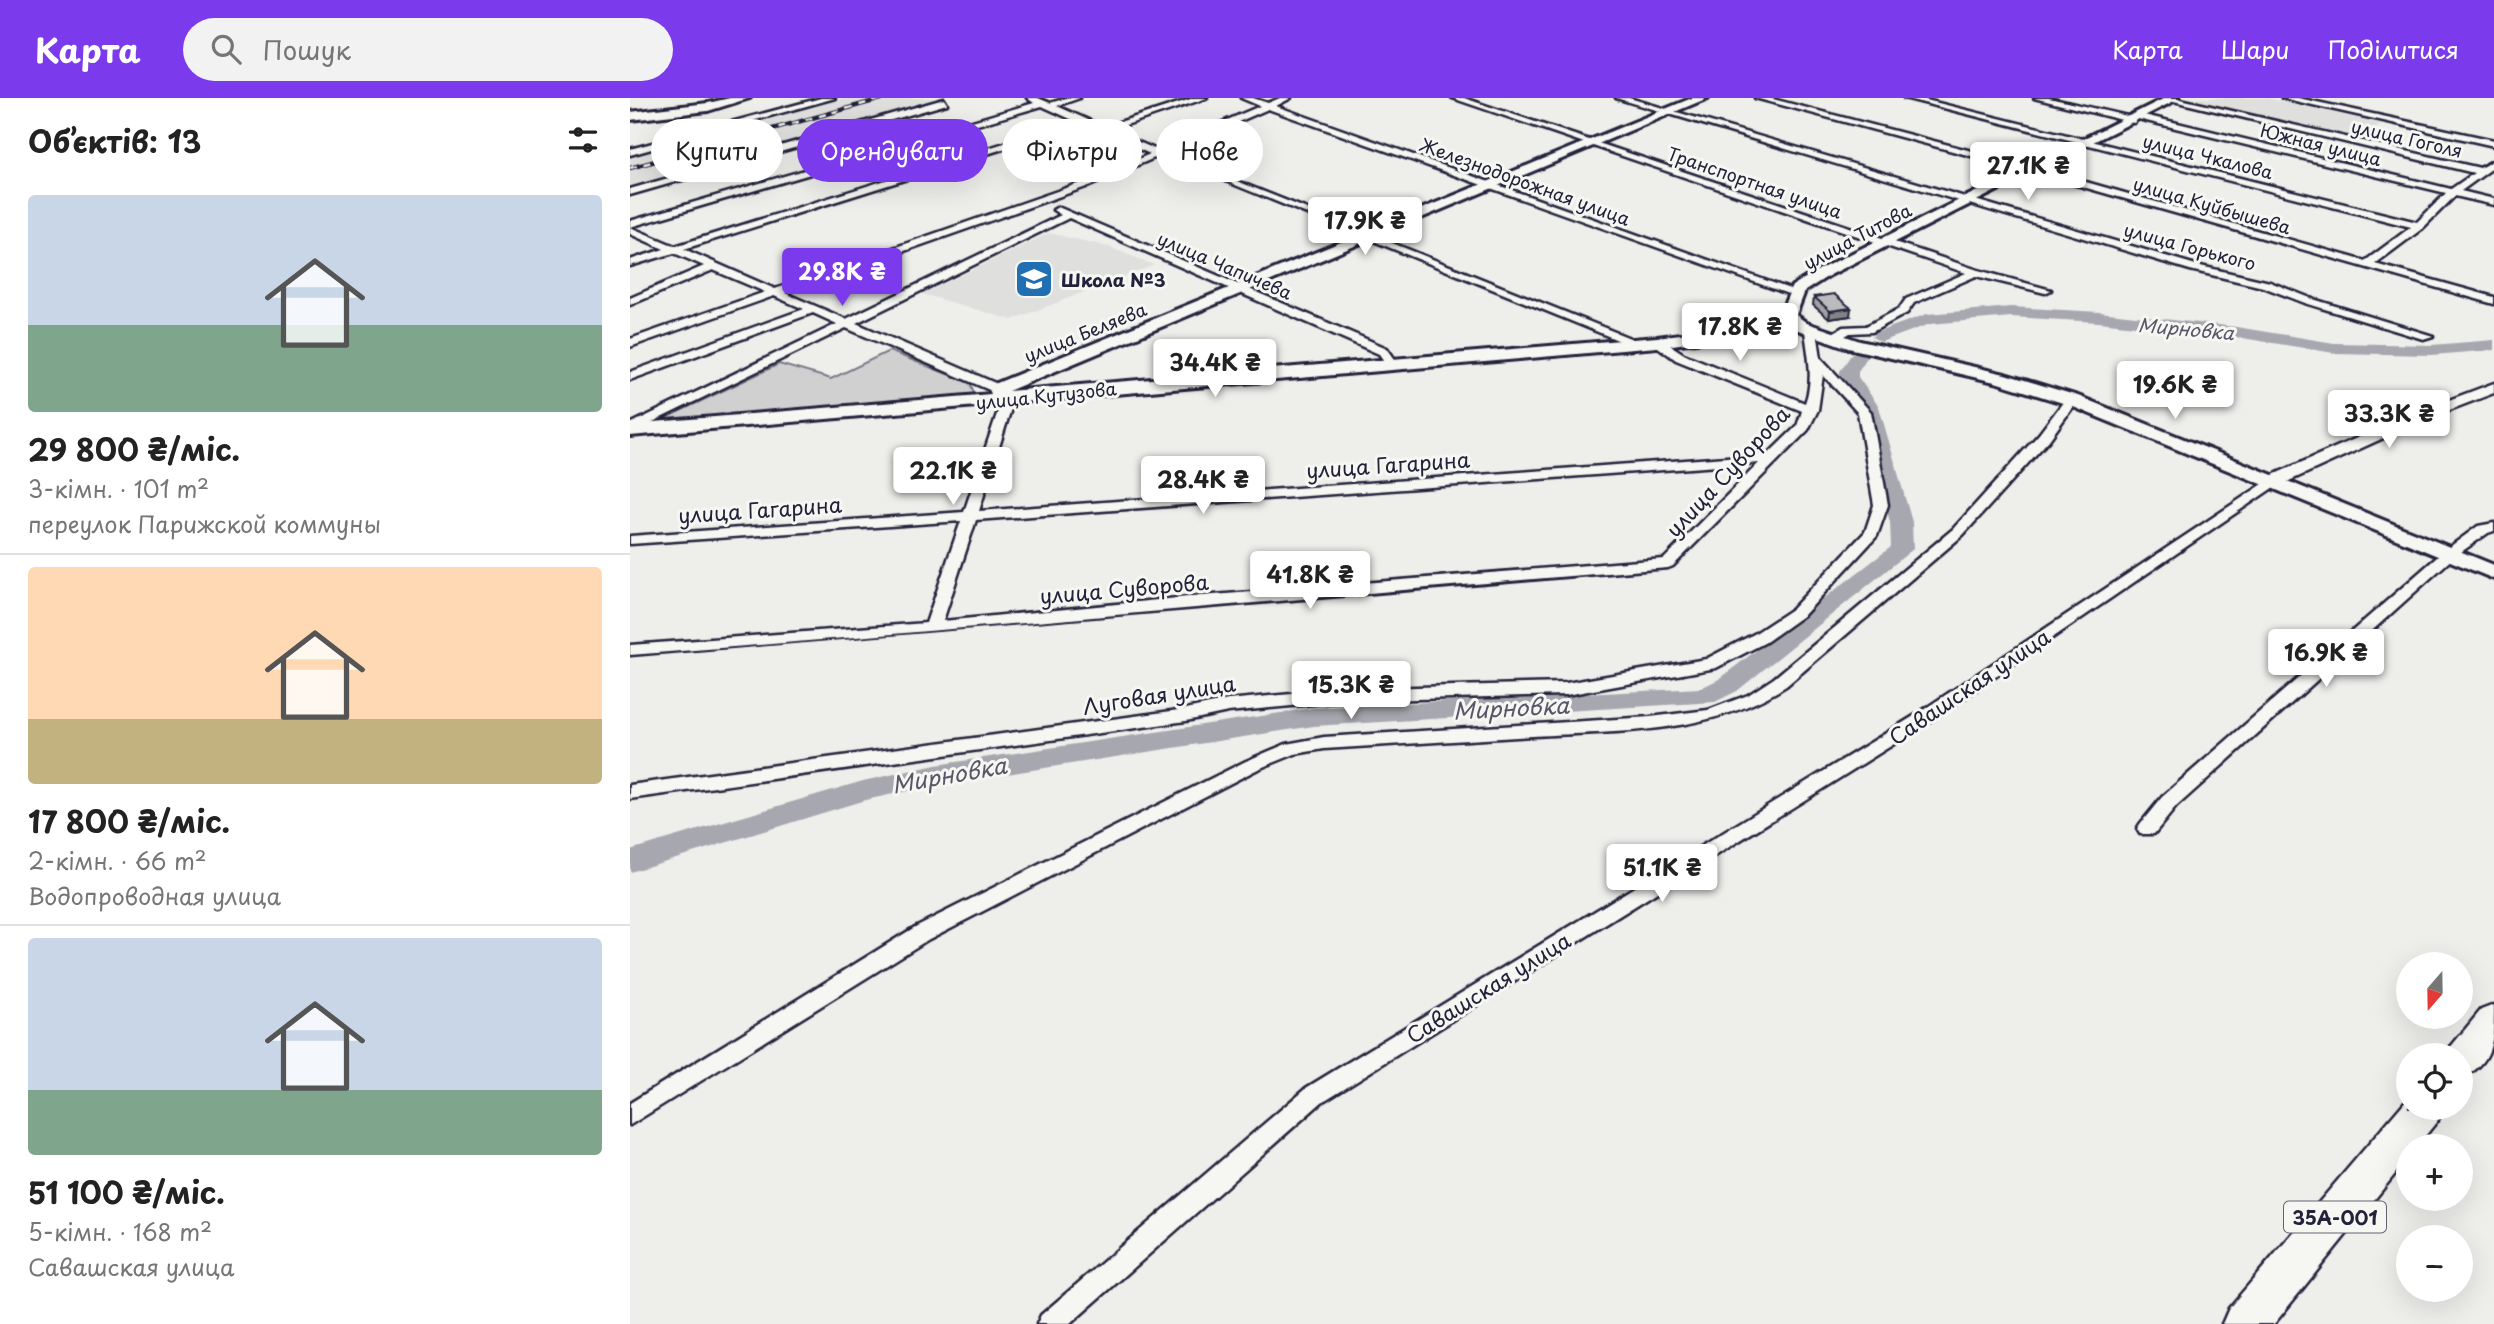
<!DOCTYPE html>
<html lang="uk">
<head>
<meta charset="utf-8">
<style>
  :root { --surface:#fff; --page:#f2f2f2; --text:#222; --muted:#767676; --line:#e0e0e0; --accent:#7c3aed }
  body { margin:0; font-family:"Playpen Sans",sans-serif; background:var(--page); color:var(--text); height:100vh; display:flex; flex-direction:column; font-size:26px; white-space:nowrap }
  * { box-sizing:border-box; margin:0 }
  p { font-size:23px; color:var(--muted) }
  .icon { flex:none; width:38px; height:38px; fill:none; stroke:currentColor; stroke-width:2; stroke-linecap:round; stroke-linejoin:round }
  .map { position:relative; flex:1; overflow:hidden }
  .panel { display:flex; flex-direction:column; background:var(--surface); width:630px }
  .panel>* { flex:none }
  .hud { position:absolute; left:21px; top:21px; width:665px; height:63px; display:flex; gap:14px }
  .needle { width:46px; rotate:200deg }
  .fabs { position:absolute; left:1766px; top:854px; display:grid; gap:14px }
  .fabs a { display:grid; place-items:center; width:77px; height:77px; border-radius:50%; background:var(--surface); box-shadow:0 7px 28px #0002; font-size:35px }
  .price { position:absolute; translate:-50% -60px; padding:0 16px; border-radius:7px; background:#fff; color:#222; font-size:23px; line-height:46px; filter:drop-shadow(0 2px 4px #0008) }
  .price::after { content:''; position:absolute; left:50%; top:42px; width:21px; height:16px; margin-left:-10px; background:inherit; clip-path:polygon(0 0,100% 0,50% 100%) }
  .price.selected { background:var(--accent); color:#fff }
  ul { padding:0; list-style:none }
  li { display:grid; align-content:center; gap:14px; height:371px; padding:0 28px }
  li+li { border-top:2px solid var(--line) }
  li span { display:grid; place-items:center; height:217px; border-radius:7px; color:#555 }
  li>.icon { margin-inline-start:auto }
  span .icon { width:126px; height:126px; fill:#fffc; stroke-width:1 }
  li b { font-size:30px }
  h2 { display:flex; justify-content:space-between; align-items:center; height:84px; padding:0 28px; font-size:30px }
  .chip { padding:0 24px; border-radius:32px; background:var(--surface); box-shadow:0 7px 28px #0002; font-size:24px; line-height:63px }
  .chip.selected { background:var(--accent); color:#fff }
  header { display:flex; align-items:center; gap:42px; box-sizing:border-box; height:98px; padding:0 35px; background:var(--accent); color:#fff }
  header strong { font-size:33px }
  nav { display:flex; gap:38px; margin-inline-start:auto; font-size:24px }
  .search { width:490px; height:63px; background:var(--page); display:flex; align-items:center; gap:18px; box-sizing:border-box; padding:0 24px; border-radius:38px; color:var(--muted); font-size:26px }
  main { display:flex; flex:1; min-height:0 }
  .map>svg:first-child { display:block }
  .built { fill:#dfdfde }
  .green { fill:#d0d0d1; stroke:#797986; stroke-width:2 }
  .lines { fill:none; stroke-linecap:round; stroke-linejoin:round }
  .river { fill:#a7a7af; fill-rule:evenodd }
  .minor-casing { stroke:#22223b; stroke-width:5 }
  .tertiary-casing { stroke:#22223b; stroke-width:5 }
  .secondary-casing { stroke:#22223b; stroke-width:6 }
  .trunk-casing { stroke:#22223b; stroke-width:5 }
  .minor { fill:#f6f6f2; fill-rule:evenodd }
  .tertiary { fill:#f6f6f2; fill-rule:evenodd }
  .secondary { fill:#f6f6f2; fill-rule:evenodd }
  .trunk { fill:#f6f6f2; fill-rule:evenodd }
  .rail-casing { stroke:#22223b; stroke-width:4.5 }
  .rail { stroke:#f6f6f2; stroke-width:2.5; stroke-dasharray:7; stroke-linecap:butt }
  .wall { fill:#a1a1a4; stroke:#22223b; stroke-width:2 }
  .shaded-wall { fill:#838386; stroke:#22223b; stroke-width:2 }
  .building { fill:#bbbbbf; stroke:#22223b; stroke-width:2 }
  .labels { text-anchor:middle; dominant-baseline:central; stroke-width:6; stroke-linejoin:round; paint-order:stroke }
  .far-street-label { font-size:18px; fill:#22223b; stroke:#f6f6f2 }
  .far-poi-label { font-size:18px; font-weight:bold; fill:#22223b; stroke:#f6f6f2; text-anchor:start }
  .far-water-label { font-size:19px; font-style:italic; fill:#575769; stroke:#f6f6f2 }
  .shield { fill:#f6f6f2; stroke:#626272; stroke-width:2 }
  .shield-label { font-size:19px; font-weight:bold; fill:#22223b }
  .street-label { font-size:21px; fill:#22223b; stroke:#f6f6f2 }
  .water-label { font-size:23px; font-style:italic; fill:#575769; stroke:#f6f6f2 }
</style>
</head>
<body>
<header>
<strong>Карта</strong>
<div class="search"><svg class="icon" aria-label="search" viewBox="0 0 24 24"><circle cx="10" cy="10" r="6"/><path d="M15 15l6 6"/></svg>Пошук</div>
<nav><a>Карта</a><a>Шари</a><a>Поділитися</a></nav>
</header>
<main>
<section class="panel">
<h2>Об’єктів: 13<svg class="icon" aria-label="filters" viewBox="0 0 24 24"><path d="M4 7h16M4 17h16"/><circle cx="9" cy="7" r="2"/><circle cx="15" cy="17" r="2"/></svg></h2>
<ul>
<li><span style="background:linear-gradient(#c9d6e8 60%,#7fa58c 0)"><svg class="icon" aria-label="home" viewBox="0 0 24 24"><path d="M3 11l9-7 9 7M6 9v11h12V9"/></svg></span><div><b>29 800 ₴/міс.</b><p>3-кімн. · 101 m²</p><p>переулок Парижской коммуны</p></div></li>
<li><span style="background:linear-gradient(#ffd9b3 70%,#c2b280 0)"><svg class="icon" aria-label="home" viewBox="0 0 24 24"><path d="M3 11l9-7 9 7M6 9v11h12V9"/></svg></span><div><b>17 800 ₴/міс.</b><p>2-кімн. · 66 m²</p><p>Водопроводная улица</p></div></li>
<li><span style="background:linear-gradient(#c9d6e8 70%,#7fa58c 0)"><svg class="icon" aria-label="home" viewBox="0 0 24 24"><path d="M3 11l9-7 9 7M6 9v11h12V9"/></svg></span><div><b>51 100 ₴/міс.</b><p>5-кімн. · 168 m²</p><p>Савашская улица</p></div></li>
</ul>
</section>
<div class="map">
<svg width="1864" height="1226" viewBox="0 0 1864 1226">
  <rect width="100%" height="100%" fill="#eeeeeb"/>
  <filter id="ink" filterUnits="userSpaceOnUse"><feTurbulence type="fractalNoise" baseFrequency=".0143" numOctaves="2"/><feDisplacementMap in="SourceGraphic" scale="14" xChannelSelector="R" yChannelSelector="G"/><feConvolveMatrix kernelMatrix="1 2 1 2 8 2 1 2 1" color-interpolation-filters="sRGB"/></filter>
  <g filter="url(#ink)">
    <path class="built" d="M210 0H318L0 90V59Z
      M1559 0H1637L1753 26 1728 41 1555 2Z
      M419 135 479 149 524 167 382 222 292 196Z"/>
    <path class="green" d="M259 253 340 285 345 297 29 323 149 266 201 281Z"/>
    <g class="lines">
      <path class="river" d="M1381 209 1469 214 1606 229 1704 245 1802 247 1864 242V252L1802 257 1704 255 1606 239 1469 224 1381 219 1300 226 1251 244 1242 239 1245 235 1297 216Z
        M1229 253 1238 258 1228 273V279L1249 309 1282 424 1283 451 1107 593 1085 604 684 628 306 687 235 702 0 774V752L233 683 306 667 684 610 1071 590 1089 581 1261 449 1260 424 1229 309 1210 279V273L1223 254Z"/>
      <defs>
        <path id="minor" d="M191 0H205L0 57V51Z
          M397 0H408L420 5 437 0H450L427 8 474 29 564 0H577L481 32 527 52 630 8 611 0H623L638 5 650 0H661L646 8 1171 195 1161 197 638 11 537 55 1015 246 1005 249 546 63 529 58 462 87 155 195 216 221 431 117 423 112 428 109 757 250 769 267 767 270H759L749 256 439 120 226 225 372 288V294H364L216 230 0 335V326L207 226 183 215 0 282V274L174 211 144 198 0 249V241L135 194 83 172 0 207V200L74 168 44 155 0 168V162L34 151 0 136V123L404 5ZM412 8 445 23 45 148 0 129ZM453 26 520 56 456 83 145 191 54 151Z
          M822 0H834L1348 172 1421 192 1415 195 1346 178 1284 205 1277 215 1242 234 1220 235 1207 243H1199V237L1213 229 1236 228 1269 211 1276 201 1336 175Z
          M986 0H999L1566 167 1640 184 1683 201 1803 238 1793 241 1675 205 1633 189 1560 172Z
          M1125 0H1139L1403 69 1735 163 1781 129 1274 0H1288L1787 124 1816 95 1508 21 1504 25 1404 0H1419L1506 20 1510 16 1821 91 1844 75 1531 0H1546L1850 70 1864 62V69L1831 93 1864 101V107L1825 98 1793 130 1745 166 1864 199V206L1397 73Z
          M1652 0H1668L1864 42V48Z
          M314 1 317 6 0 97V91Z
          M1181 229 1187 233 1191 260 1241 314 1258 407 1247 438 1174 517 1136 544 1086 570 936 597 715 603 598 614 556 623 0 701V687L556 611 598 602 715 591 936 585 1076 561 1124 536 1162 511 1235 434 1244 407 1228 315 1193 277 1188 312 1178 332 1043 468 1038 470C692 498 346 531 0 557V547L296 525 331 423 0 446V438L334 414 372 301 378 297 384 301 349 413 1138 356 1167 328 1172 313 1046 262 1021 244 1031 241 1054 256 1175 305C1184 281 1178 258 1175 233ZM1129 365 1034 461 558 499 313 523 346 422Z
          M1442 298 1448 302 1419 342 1333 437 1156 588C1081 637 989 633 903 638 833 642 764 647 694 651L665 656 628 671 299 841 0 1027V1005L285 829 616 663 656 646 694 639 1020 619 1078 612 1118 597 1144 580 1323 431 1409 336 1437 299Z
          M1642 380 1649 384 1647 387 1296 626 692 1004 440 1226H407L411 1217 676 990 1284 618Z
          M1864 425V433L1858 435 1824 459 1546 709 1524 736H1510L1507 731 1510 726 1532 699 1814 453 1848 428Z"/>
        <path id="tertiary" d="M1864 285V295L1791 323 1648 388 1642 389 1634 384 1636 380 1779 317Z"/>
        <path id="secondary" d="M100 0H120L78 13 0 22V14L78 5Z
          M1062 0H1078L378 293 1027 239 1152 223 1149 219 1162 188 1190 171 1535 0H1550L1200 177 1175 193 1166 217 1177 225 1230 243 1375 276 1448 298 1864 467V481L1436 306 1365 284 1218 250 1165 231 1027 249 0 338V326L361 296 359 291 362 287Z"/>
        <path id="trunk" d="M1864 907C1864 940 1864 967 1830 980V957H1814L1851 912Z
          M1778 1000V1010H1814L1808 1022 1787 1048H1778V1060L1644 1226H1592L1599 1210Z"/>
      </defs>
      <use href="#minor" class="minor-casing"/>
      <use href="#tertiary" class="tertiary-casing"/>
      <use href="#secondary" class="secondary-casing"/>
      <use href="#trunk" class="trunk-casing"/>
      <use href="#minor" class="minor"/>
      <use href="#tertiary" class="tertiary"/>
      <use href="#secondary" class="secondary"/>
      <use href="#trunk" class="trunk"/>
      <defs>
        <path id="rail" d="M0 70 255 0"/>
      </defs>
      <use href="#rail" class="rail-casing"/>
      <use href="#rail" class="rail"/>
    </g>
    <path class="wall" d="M1184 199 1220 218 1199 221 1183 207Z"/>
    <path class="shaded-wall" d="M1221 210 1220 218 1199 221 1200 213Z"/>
    <path class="building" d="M1204 196 1221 210 1200 213 1184 199Z"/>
  </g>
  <defs>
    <symbol id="school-square" viewBox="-11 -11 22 22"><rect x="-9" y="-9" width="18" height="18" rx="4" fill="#1f6fb2" stroke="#f6f6f2"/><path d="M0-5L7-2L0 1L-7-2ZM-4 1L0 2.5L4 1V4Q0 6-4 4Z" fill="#fff"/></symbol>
  </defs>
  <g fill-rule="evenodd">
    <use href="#school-square" x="382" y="159" width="44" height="44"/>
  </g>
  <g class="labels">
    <g class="far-street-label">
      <text transform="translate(1777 40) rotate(13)">улица Гоголя</text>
      <text transform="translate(1691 46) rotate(14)">Южная улица</text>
      <text transform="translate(1578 58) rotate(14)">улица Чкалова</text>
      <text transform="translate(895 83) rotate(20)">Железнодорожная улица</text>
      <text transform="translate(1125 84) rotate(19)">Транспортная улица</text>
      <text transform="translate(1582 107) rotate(16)">улица Куйбышева</text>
      <text transform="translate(1227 138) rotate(-28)">улица Титова</text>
      <text transform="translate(1560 148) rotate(15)">улица Горького</text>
      <text transform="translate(595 167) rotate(23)">улица Чапичева</text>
      <text transform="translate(455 234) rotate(-22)">улица Беляева</text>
      <text transform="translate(416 297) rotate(-6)">улица Кутузова</text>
    </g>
    <g class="far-poi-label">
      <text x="431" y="181">Школа №3</text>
    </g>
    <g class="far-water-label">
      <text transform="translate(1556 230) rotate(5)">Мирновка</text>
    </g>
    <rect class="shield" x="1654" y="1103.5" width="102" height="31" rx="5"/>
    <g class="shield-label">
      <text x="1705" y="1119">35А-001</text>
    </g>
    <g class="street-label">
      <text transform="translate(758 366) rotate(-4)">улица Гагарина</text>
      <text transform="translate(1097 373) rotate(-47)">улица Суворова</text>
      <text transform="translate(130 411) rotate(-4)">улица Гагарина</text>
      <text transform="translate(494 490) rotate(-5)">улица Суворова</text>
      <text transform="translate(1339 588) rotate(-34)">Савашская улица</text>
      <text transform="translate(529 596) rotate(-9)">Луговая улица</text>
      <text transform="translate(858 889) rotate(-32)">Савашская улица</text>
    </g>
    <g class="water-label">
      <text transform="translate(881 609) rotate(-3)">Мирновка</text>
      <text transform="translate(319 676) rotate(-10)">Мирновка</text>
    </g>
  </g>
</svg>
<div class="fabs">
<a><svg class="needle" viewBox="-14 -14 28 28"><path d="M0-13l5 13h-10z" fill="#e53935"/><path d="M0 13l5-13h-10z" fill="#767676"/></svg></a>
<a><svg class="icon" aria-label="locate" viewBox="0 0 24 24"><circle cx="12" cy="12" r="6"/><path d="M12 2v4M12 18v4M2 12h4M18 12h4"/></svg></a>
<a>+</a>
<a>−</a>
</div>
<b class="price" style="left:1398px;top:104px">27.1K ₴</b>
<b class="price" style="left:735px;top:159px">17.9K ₴</b>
<b class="price selected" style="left:212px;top:210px">29.8K ₴</b>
<b class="price" style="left:1110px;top:265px">17.8K ₴</b>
<b class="price" style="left:585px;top:301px">34.4K ₴</b>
<b class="price" style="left:1545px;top:323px">19.6K ₴</b>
<b class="price" style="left:1759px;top:352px">33.3K ₴</b>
<b class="price" style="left:323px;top:409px">22.1K ₴</b>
<b class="price" style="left:573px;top:418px">28.4K ₴</b>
<b class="price" style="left:680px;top:513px">41.8K ₴</b>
<b class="price" style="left:1696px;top:591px">16.9K ₴</b>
<b class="price" style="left:721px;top:623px">15.3K ₴</b>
<b class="price" style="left:1032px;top:806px">51.1K ₴</b>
<div class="hud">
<a class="chip">Купити</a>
<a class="chip selected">Орендувати</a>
<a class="chip">Фільтри</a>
<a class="chip">Нове</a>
</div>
</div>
</main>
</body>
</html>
